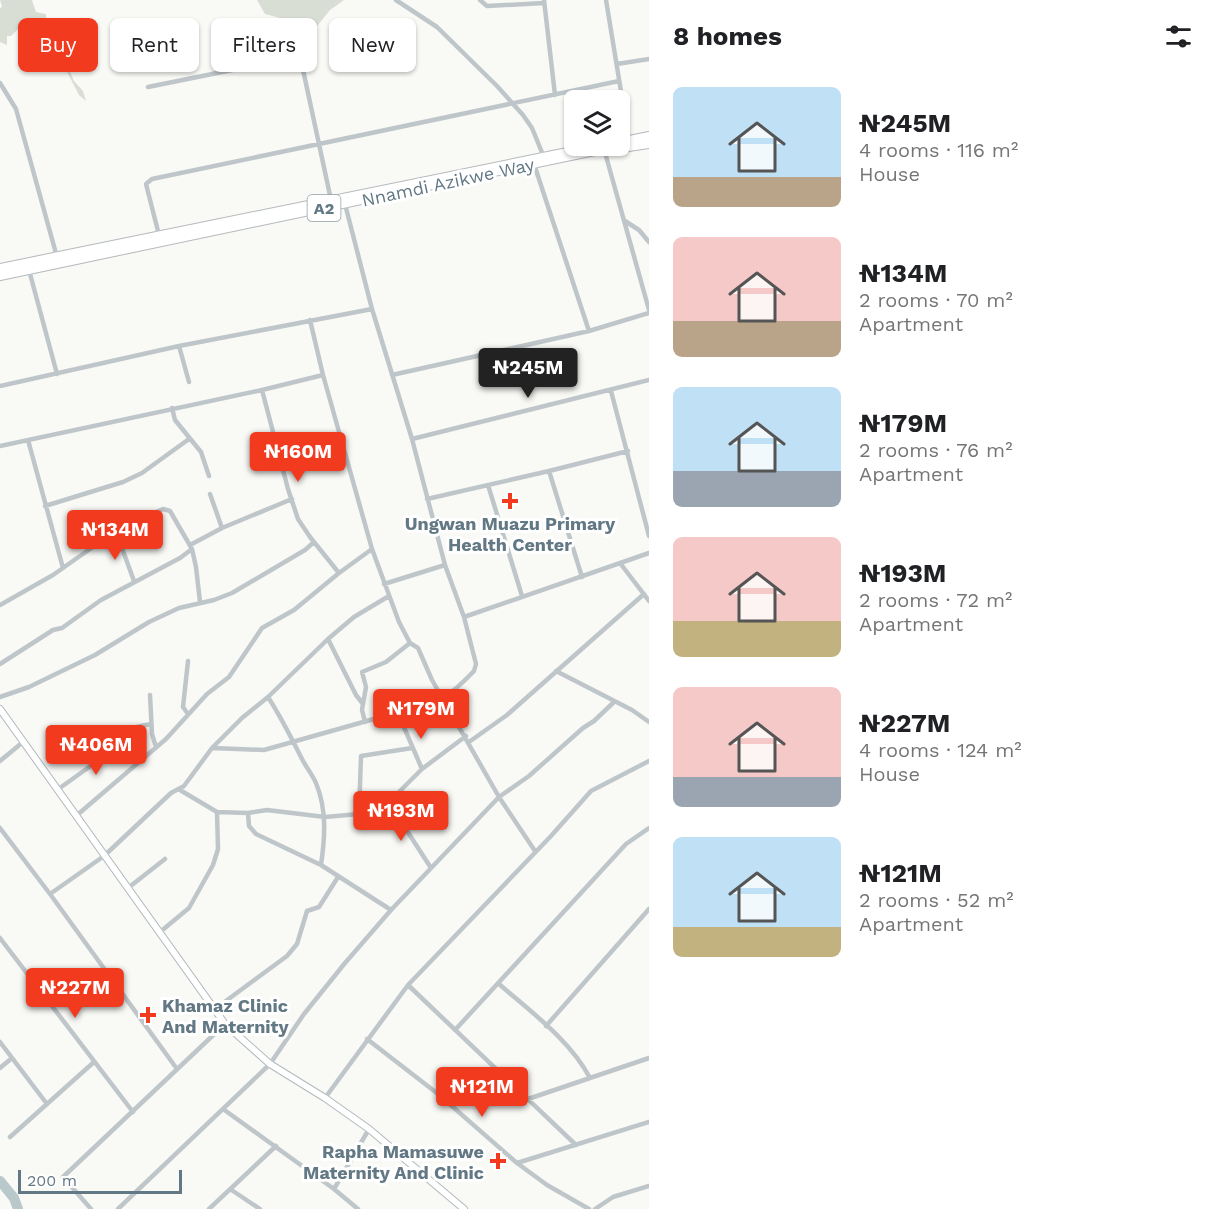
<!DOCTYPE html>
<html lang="en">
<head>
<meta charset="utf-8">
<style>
  :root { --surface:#fff; --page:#f2f2f2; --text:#202124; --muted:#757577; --accent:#f13a1e }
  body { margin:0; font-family:"Work Sans",sans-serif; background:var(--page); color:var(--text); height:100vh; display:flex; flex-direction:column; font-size:22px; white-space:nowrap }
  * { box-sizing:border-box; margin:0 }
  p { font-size:20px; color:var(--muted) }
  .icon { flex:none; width:33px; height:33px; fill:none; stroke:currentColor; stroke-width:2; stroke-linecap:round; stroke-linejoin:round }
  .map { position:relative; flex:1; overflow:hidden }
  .sheet { display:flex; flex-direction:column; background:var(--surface); width:570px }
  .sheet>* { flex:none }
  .guide { position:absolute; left:18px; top:18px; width:540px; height:54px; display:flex; gap:12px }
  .buttons { position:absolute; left:564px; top:90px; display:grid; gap:12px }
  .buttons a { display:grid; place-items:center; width:66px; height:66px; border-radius:9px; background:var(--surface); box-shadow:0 2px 4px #0004; font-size:30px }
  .scale { position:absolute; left:18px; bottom:15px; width:164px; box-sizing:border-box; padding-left:6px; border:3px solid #627884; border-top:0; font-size:16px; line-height:21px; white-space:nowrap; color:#627884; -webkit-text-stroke:4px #fff; paint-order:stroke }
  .price { position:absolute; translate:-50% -51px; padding:0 14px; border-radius:6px; background:var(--accent); color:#fff; font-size:20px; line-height:39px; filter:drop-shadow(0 2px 3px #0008) }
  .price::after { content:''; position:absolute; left:50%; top:36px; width:18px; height:14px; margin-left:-9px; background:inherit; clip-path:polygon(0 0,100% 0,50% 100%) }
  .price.current { background:#222; color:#fff }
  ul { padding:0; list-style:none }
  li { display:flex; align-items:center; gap:18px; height:150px; padding:0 24px }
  li span { display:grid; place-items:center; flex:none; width:168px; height:120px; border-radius:9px; color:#555 }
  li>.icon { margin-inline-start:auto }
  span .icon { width:72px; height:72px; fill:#fffc; stroke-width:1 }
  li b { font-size:26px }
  h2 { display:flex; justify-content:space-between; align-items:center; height:72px; padding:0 24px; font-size:26px }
  .pill { padding:0 21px; border-radius:9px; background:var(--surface); box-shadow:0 2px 4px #0004; font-size:21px; line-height:54px }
  .pill.current { background:var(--accent); color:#fff }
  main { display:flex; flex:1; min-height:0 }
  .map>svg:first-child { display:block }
  .green { fill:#d9ded5 }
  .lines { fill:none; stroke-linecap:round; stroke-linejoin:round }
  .river { stroke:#b8c8cb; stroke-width:10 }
  .secondary-casing { stroke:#b2babe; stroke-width:8 }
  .highway-casing { stroke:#b3b9bc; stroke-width:10 }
  .street { stroke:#bfc6c9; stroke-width:4.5 }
  .secondary { stroke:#fff; stroke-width:6 }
  .highway { stroke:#fff; stroke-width:8 }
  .poi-dot { fill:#f13a1e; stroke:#fff; stroke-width:2 }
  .labels { text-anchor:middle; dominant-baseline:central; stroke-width:6; stroke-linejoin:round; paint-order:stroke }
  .shield { fill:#fff; stroke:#91a0a9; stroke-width:1.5 }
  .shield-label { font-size:16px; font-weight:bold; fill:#627884 }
  .street-label { font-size:18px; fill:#627884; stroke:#fff }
  .poi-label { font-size:18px; font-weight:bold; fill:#627884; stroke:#fff }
</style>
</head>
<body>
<main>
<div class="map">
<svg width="649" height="1209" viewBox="0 0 649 1209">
  <rect width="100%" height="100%" fill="#f9f9f6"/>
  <path class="green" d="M0 0H32L36 12 46 14 47 36 51 52 65 60 74 81 83 91 86 101 79 95 63 64 51 56 36 35 26 34 18 25V29L11 36H7V45L0 42V9L2 6Z
    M257 0H344L330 10 302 45 280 18 265 14Z"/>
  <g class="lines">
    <path class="river" d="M0 1181 14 1198 18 1209"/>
    <defs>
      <path id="secondary" d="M0 709 225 1024 270 1064 325 1098 369 1129 464 1209"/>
      <path id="highway" d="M620 142 649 136
        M0 268 597 146
        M0 276 604 149H615L649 144"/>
    </defs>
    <use href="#secondary" class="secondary-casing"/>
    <use href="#highway" class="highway-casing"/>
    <path class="street" d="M396 0 437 27 497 86 523 115 532 128 543 155
      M480 0 487 6 544 3
      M544 0 555 95
      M606 0 629 140
      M617 64 649 59
      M0 83 16 109 57 257
      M148 87 296 57 302 65 331 200
      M604 149 649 310
      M534 164 589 331
      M625 221 639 230 649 242
      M159 235 146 184 152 179 619 81
      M29 270 57 374
      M310 320 323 375 372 549 399 622 410 643 418 648 432 680 499 797 535 851
      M179 346 189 382
      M392 375 589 331 649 313
      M0 386 179 346 372 309
      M262 390 288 489 298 519 310 537 339 573
      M611 391 649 536
      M172 408 175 420 201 452 209 476
      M412 439 649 380
      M28 440 63 568
      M0 446 262 390 323 375
      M549 471 582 577
      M488 485 522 596
      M210 494 222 528
      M427 499 549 471 628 451
      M45 506 123 482 142 473 189 439
      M114 532 122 548 134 581
      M190 545 222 528 292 499
      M620 563 649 601
      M384 584 445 565
      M0 605 53 575 114 532 163 509 170 511 192 549 196 567 200 602
      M464 617 649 553
      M328 639 356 695 363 704 362 710 365 722
      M188 661 183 707 188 714
      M0 664 53 630 62 628 101 600 180 558 192 549
      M556 671 632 710 649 722
      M150 695 152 734 156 747
      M0 697 29 687 95 655 149 622 179 608 214 600 232 593 305 550 314 542
      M268 697C281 717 291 737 302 759 306 767 312 774 316 783 327 810 325 837 321 865
      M363 704 366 687 362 672 386 662 410 643
      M400 718 422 769
      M469 742 507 715 644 594
      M212 748 264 750 381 717C387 717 393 719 400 718 425 717 457 689 474 671L476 664 464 617 445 565 412 439 372 309 345 204
      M0 761 23 742
      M57 790 92 765 93 761 88 744C99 732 134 728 151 724
      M180 790 217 812 248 813 267 810 325 817 359 814 386 805 422 769 466 736
      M386 805 400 820 431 868
      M248 813 249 826 256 834 321 865 391 910
      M359 814 361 756 412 748
      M76 816 166 739 207 694 229 677 262 628 294 610 339 573 372 549
      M0 828 50 894 177 1069
      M128 888 165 859
      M50 894 104 856 171 793 184 786 212 748 242 718 268 697 328 639 354 617 389 596
      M160 932 189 908 213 865 218 849 217 812
      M0 938 133 1112
      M499 984C531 1012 570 1040 590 1078
      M408 985 576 1145
      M215 1009 287 956 297 944 307 911 319 907 338 877
      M546 1026 649 909
      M455 1030 626 844 649 828
      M367 1039 438 1094 517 1163 547 1185 589 1209
      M0 1042 47 1104
      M0 1068 12 1058
      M325 1098 408 985 551 836 591 791 649 761
      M528 1099 649 1058
      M223 1109 334 1189 358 1209
      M10 1137 94 1062
      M517 1163 649 1122
      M230 1189 260 1209
      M334 1189 369 1129
      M91 1209 63 1177 225 1024
      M118 1209 270 1064 304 1014 345 963 391 910 499 797 529 776 583 728 594 721 614 702
      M209 1209 276 1146
      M595 1209 613 1197 649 1186"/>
    <use href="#secondary" class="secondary"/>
    <use href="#highway" class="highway"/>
  </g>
  <g class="poi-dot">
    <path d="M507 492h6v6h6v6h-6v6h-6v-6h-6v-6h6z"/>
    <path d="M145 1006h6v6h6v6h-6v6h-6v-6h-6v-6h6z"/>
    <path d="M495 1152h6v6h6v6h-6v6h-6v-6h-6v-6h6z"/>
  </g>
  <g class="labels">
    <rect class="shield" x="307.5" y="195" width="33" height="26" rx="4.5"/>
    <g class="shield-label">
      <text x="324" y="208">A2</text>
    </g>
    <g class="street-label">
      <text transform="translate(448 182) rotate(-12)">Nnamdi Azikwe Way</text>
    </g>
    <g class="poi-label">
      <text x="510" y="523">Ungwan Muazu Primary<tspan x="510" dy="21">Health Center</tspan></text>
      <text x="162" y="1005" text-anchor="start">Khamaz Clinic<tspan x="162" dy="21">And Maternity</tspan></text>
      <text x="484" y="1151" text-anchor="end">Rapha Mamasuwe<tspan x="484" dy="21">Maternity And Clinic</tspan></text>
    </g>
  </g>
</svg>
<div class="buttons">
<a><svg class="icon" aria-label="layers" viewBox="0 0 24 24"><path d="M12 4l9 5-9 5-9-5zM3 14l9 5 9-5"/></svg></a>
</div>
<div class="scale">200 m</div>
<b class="price current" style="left:528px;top:399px">₦245M</b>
<b class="price" style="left:298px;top:483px">₦160M</b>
<b class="price" style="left:115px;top:561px">₦134M</b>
<b class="price" style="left:421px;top:740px">₦179M</b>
<b class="price" style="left:96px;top:776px">₦406M</b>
<b class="price" style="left:401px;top:842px">₦193M</b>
<b class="price" style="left:75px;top:1019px">₦227M</b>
<b class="price" style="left:482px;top:1118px">₦121M</b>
<div class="guide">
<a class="pill current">Buy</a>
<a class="pill">Rent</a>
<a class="pill">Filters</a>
<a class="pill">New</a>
</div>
</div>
<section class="sheet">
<h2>8 homes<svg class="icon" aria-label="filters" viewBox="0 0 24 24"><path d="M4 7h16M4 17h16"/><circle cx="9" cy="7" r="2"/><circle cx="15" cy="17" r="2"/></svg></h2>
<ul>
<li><span style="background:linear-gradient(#bfe0f5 75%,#b9a48a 0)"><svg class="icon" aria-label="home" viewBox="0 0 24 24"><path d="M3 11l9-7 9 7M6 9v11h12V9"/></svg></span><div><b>₦245M</b><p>4 rooms · 116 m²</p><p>House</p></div></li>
<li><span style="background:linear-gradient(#f6c9c9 70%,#b9a48a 0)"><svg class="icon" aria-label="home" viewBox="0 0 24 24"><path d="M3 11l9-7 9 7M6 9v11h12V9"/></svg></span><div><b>₦134M</b><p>2 rooms · 70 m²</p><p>Apartment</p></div></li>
<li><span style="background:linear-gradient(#bfe0f5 70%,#9aa5b1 0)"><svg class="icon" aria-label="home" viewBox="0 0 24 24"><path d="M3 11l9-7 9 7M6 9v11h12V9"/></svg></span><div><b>₦179M</b><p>2 rooms · 76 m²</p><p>Apartment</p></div></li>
<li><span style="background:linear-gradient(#f6c9c9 70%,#c2b280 0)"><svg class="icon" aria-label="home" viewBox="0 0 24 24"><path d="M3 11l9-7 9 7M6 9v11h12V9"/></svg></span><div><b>₦193M</b><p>2 rooms · 72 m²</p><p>Apartment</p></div></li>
<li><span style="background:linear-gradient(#f6c9c9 75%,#9aa5b1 0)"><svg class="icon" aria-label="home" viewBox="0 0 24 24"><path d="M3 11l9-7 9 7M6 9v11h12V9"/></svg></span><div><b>₦227M</b><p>4 rooms · 124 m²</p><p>House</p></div></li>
<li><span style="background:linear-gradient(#bfe0f5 75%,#c2b280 0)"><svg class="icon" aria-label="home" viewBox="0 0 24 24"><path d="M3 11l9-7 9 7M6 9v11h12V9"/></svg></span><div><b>₦121M</b><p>2 rooms · 52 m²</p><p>Apartment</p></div></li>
</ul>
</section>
</main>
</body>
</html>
